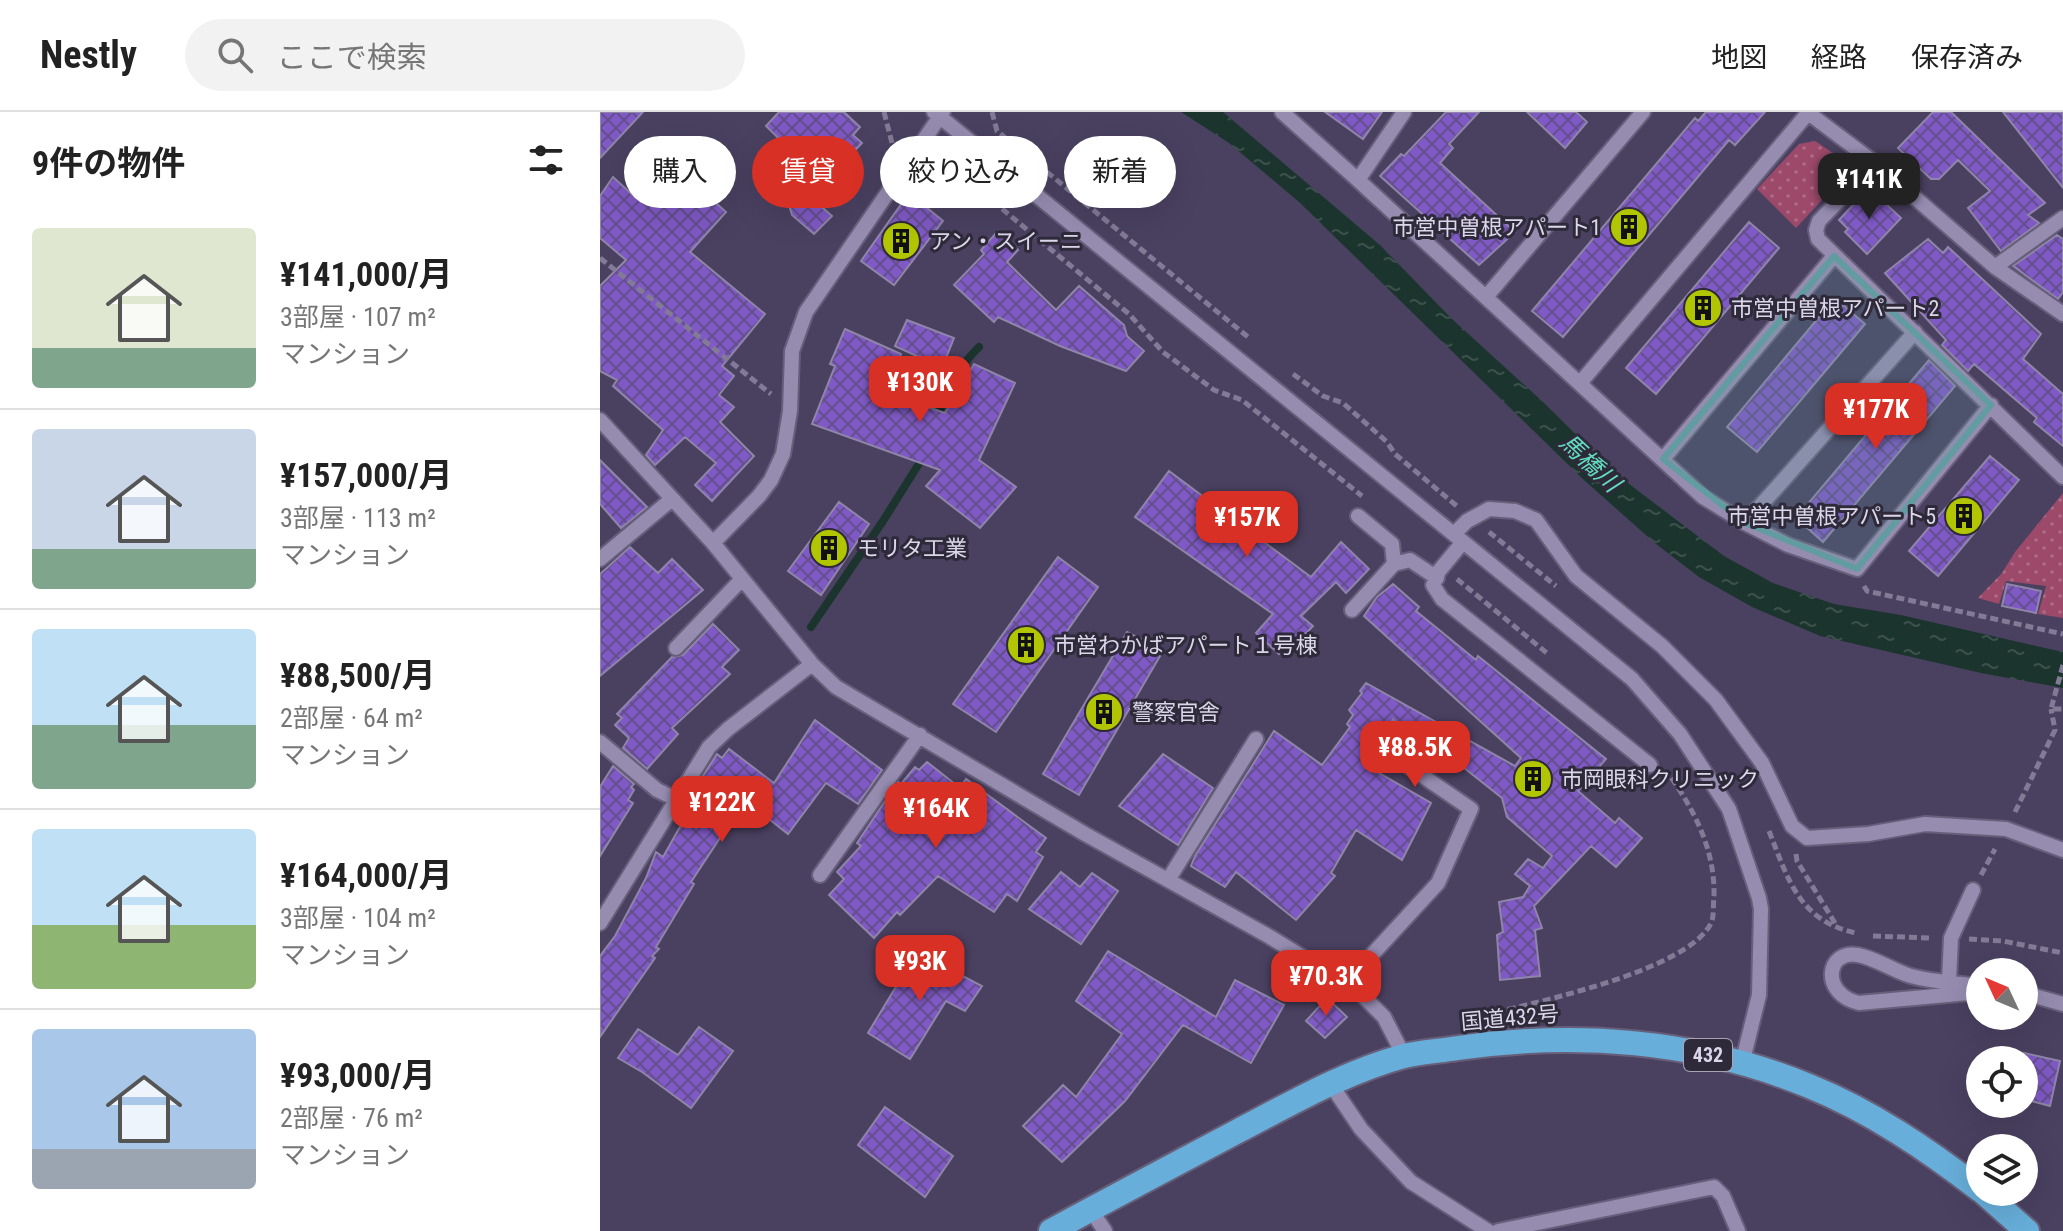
<!DOCTYPE html>
<html lang="ja">
<head>
<meta charset="utf-8">
<style>
  :root { --surface:#fff; --page:#f2f2f2; --text:#222; --muted:#767676; --line:#e0e0e0; --accent:#d93025 }
  body { margin:0; font-family:"Roboto Condensed","Noto Sans JP",sans-serif; background:var(--page); color:var(--text); height:100vh; display:flex; flex-direction:column; font-size:30px; white-space:nowrap }
  * { box-sizing:border-box; margin:0 }
  p { font-size:26px; color:var(--muted) }
  .icon { flex:none; width:44px; height:44px; fill:none; stroke:currentColor; stroke-width:2; stroke-linecap:round; stroke-linejoin:round }
  .map { position:relative; flex:1; overflow:hidden }
  .side { display:flex; flex-direction:column; background:var(--surface); width:600px }
  .side>* { flex:none }
  .banner { position:absolute; left:24px; top:24px; width:760px; height:72px; display:flex; gap:16px }
  .needle { width:52px; rotate:314deg }
  .buttons { position:absolute; left:1366px; top:846px; display:grid; gap:16px }
  .buttons a { display:grid; place-items:center; width:72px; height:72px; border-radius:50%; background:var(--surface); box-shadow:0 8px 32px #0002; font-size:40px }
  .price { position:absolute; translate:-50% -68px; padding:0 18px; border-radius:16px; background:var(--accent); color:#fff; font-size:26px; line-height:52px; filter:drop-shadow(0 2px 4px #0008) }
  .price::after { content:''; position:absolute; left:50%; top:48px; width:24px; height:18px; margin-left:-12px; background:inherit; clip-path:polygon(0 0,100% 0,50% 100%) }
  .price.current { background:#222; color:#fff }
  ul { padding:0; list-style:none }
  li { display:flex; align-items:center; gap:24px; height:200px; padding:0 32px }
  li+li { border-top:2px solid var(--line) }
  li span { display:grid; place-items:center; flex:none; width:224px; height:160px; border-radius:8px; color:#555 }
  li>.icon { margin-inline-start:auto }
  span .icon { width:96px; height:96px; fill:#fffc; stroke-width:1 }
  li b { font-size:34px }
  h2 { display:flex; justify-content:space-between; align-items:center; height:96px; padding:0 32px; font-size:34px }
  .tag { padding:0 28px; border-radius:36px; background:var(--surface); box-shadow:0 8px 32px #0002; font-size:28px; line-height:72px }
  .tag.current { background:var(--accent); color:#fff }
  header { display:flex; align-items:center; gap:48px; box-sizing:border-box; height:112px; padding:0 40px; background:var(--surface); border-bottom:2px solid var(--line) }
  header strong { font-size:38px }
  nav { display:flex; gap:44px; margin-inline-start:auto; font-size:28px }
  .search { width:560px; height:72px; background:var(--page); display:flex; align-items:center; gap:20px; box-sizing:border-box; padding:0 28px; border-radius:44px; color:var(--muted); font-size:30px }
  main { display:flex; flex:1; min-height:0 }
  .map>svg:first-child { display:block }
  .park { fill:url(#park-dots) }
  .water { fill:url(#water-ripples) }
  .lines { fill:none; stroke-linecap:round; stroke-linejoin:round }
  .stream { stroke:#1c342e; stroke-width:8 }
  .building { fill:url(#building-cross-hatch); stroke:#8e85a8; stroke-width:2 }
  .minor-casing { stroke:#675f7a; stroke-width:18 }
  .highway-casing { stroke:#675f7a; stroke-width:28 }
  .path { stroke:#827a96; stroke-width:5; stroke-dasharray:8 4; stroke-linecap:butt }
  .minor { stroke:#958cb0; stroke-width:14 }
  .highway { stroke:#67aeda; stroke-width:24 }
  .marked { fill:#619ca0; fill-opacity:0.2; stroke:#619ca0; stroke-width:6; stroke-linejoin:round }
  .labels { text-anchor:middle; dominant-baseline:central; stroke-width:6; stroke-linejoin:round; paint-order:stroke }
  .shield { fill:#2e2a39; stroke:#a7a2b5; stroke-width:2 }
  .shield-label { font-size:20px; font-weight:bold; fill:#dbd6ea }
  .poi-label { font-size:22px; fill:#dbd6ea; stroke:#2e2a39; text-anchor:start }
  .street-label { font-size:22px; fill:#dbd6ea; stroke:#2e2a39 }
  .water-label { font-size:24px; font-style:italic; fill:#62dcc1; stroke:#2e2a39 }
</style>
</head>
<body>
<header>
<strong>Nestly</strong>
<div class="search"><svg class="icon" aria-label="search" viewBox="0 0 24 24"><circle cx="10" cy="10" r="6"/><path d="M15 15l6 6"/></svg>ここで検索</div>
<nav><a>地図</a><a>経路</a><a>保存済み</a></nav>
</header>
<main>
<section class="side">
<h2>9件の物件<svg class="icon" aria-label="filters" viewBox="0 0 24 24"><path d="M4 7h16M4 17h16"/><circle cx="9" cy="7" r="2"/><circle cx="15" cy="17" r="2"/></svg></h2>
<ul>
<li><span style="background:linear-gradient(#dfe7d0 75%,#7fa58c 0)"><svg class="icon" aria-label="home" viewBox="0 0 24 24"><path d="M3 11l9-7 9 7M6 9v11h12V9"/></svg></span><div><b>¥141,000/月</b><p>3部屋 · 107 m²</p><p>マンション</p></div></li>
<li><span style="background:linear-gradient(#c9d6e8 75%,#7fa58c 0)"><svg class="icon" aria-label="home" viewBox="0 0 24 24"><path d="M3 11l9-7 9 7M6 9v11h12V9"/></svg></span><div><b>¥157,000/月</b><p>3部屋 · 113 m²</p><p>マンション</p></div></li>
<li><span style="background:linear-gradient(#bfe0f5 60%,#7fa58c 0)"><svg class="icon" aria-label="home" viewBox="0 0 24 24"><path d="M3 11l9-7 9 7M6 9v11h12V9"/></svg></span><div><b>¥88,500/月</b><p>2部屋 · 64 m²</p><p>マンション</p></div></li>
<li><span style="background:linear-gradient(#bfe0f5 60%,#8fb573 0)"><svg class="icon" aria-label="home" viewBox="0 0 24 24"><path d="M3 11l9-7 9 7M6 9v11h12V9"/></svg></span><div><b>¥164,000/月</b><p>3部屋 · 104 m²</p><p>マンション</p></div></li>
<li><span style="background:linear-gradient(#a9c7e8 75%,#9aa5b1 0)"><svg class="icon" aria-label="home" viewBox="0 0 24 24"><path d="M3 11l9-7 9 7M6 9v11h12V9"/></svg></span><div><b>¥93,000/月</b><p>2部屋 · 76 m²</p><p>マンション</p></div></li>
</ul>
</section>
<div class="map">
<svg width="1463" height="1119" viewBox="0 0 1463 1119">
  <defs>
    <pattern id="park-dots" width="8" height="8" patternUnits="userSpaceOnUse" patternTransform="scale(2)"><rect width="8" height="8" fill="#9c496a"/><path d="M2 2h.1M6 6h.1" fill="none" stroke="#ae6b87" stroke-width="1.8" stroke-linecap="round"/></pattern>
    <pattern id="water-ripples" width="26" height="14" patternUnits="userSpaceOnUse" patternTransform="scale(2)"><rect width="26" height="14" fill="#1c342e"/><path d="M2 4q2-2 4 0t4 0M15 11q2-2 4 0t4 0" fill="none" stroke="#3c514c"/></pattern>
    <pattern id="building-cross-hatch" width="8" height="8" patternUnits="userSpaceOnUse" patternTransform="scale(2)"><rect width="8" height="8" fill="#7f59c6"/><path d="M0 0l8 8M0 8l8-8" fill="none" stroke="#644e8c"/></pattern>
  </defs>
  <rect width="100%" height="100%" fill="#4a4161"/>
  <path class="park" d="M1215 29 1239 45 1247 61 1196 116 1157 77 1199 32Z
    M1463 381V506L1438 502 1446 474 1406 469 1399 492 1378 486 1402 461 1415 440Z"/>
  <path class="water" d="M581 0H623L780 133 852 207 942 289 1016 362 1124 444 1173 471 1234 492 1301 503 1463 540V576L1381 561 1220 524 1152 495 1099 465 1056 432 985 369 699 90 629 31Z"/>
  <g class="lines">
    <path class="stream" d="M340 298C346 273 361 253 379 235
      M211 515 283 409 325 342"/>
  </g>
  <path class="building" d="M0 0H43L0 46Z
    M179 0H244L260 15 253 23 262 31 228 66 240 78 223 96 232 104 214 122 192 103 186 82 200 68 195 63 205 52 166 14Z
    M725 0H782L763 27Z
    M846 0H879L849 32 853 36 840 51 915 120 879 153 780 64 801 42 804 44Z
    M927 0H976L987 10 965 36Z
    M1106 0H1165L1135 33 1129 28 963 225 932 199 1095 6 1098 9Z
    M1333 0H1351L1445 91 1428 103 1439 111 1401 139 1368 96 1390 79 1358 48 1339 67H1331L1298 36Z
    M1403 0H1463V76Z
    M70 49 126 100 90 140 165 202 122 254 134 264 119 283 134 295 120 310 154 344 112 389 95 373 116 351 85 325 55 353 46 343 63 318 13 274 17 268 0 259V174L26 148 0 126V84L13 65 36 86Z
    M1269 76 1301 106 1267 142 1245 120 1248 117 1239 108Z
    M309 81 343 109 294 173 261 149Z
    M1149 110 1179 136 1056 282 1026 256Z
    M398 119 418 138 407 150 456 198 479 174 524 213 527 224 544 239 526 259 460 234 398 205 394 210 354 173 384 142 381 138Z
    M1457 123 1463 127V180L1458 187 1413 154Z
    M1328 127 1343 141 1348 135 1441 222 1423 247 1463 282V334L1434 310 1437 306 1374 252 1368 259 1342 233 1346 228 1285 161Z
    M1235 186 1265 212 1157 340 1127 315Z
    M307 208 354 226 342 256 295 234Z
    M245 217 301 242 285 280 345 301 374 252 415 271 379 348 416 375 380 416 326 374 340 358 212 312 235 254 230 252Z
    M1329 248 1355 274 1223 430 1196 406Z
    M1390 344 1419 368 1338 464 1309 439Z
    M0 348 47 395 21 416 0 392Z
    M569 359 711 465 741 430 769 457 746 481 736 470 701 504 713 514 696 532 692 528 679 542 656 521 673 502 535 405Z
    M239 390 269 412 221 483 188 459Z
    M30 435 58 461 72 447 103 478 0 564V462Z
    M458 445 498 475 396 620 353 592Z
    M793 472 819 495 816 499 876 548 878 544 1006 647 978 679 1015 711 1019 706 1042 726 1016 755 991 734 934 794 942 816 935 818 940 864 900 868 897 823 903 820 899 790 923 785 930 774 915 762 928 747 943 756 952 744 907 705 902 686 839 636 834 643 793 607 767 654 831 691 802 748 756 718 731 761 735 764 696 808 636 760 625 775 591 754 595 744 674 619 722 653 750 615 747 612 753 603 749 598 762 581 760 579 766 571 915 654 921 646 764 504 777 485Z
    M1407 472 1441 479 1436 501 1402 494Z
    M113 512 139 538 122 555 130 562 72 616 78 622 47 657 23 636 29 626 15 613 22 606 17 602 72 545 83 543Z
    M527 520 563 539 479 683 443 662Z
    M215 608 282 658 258 692 226 671 188 722 145 688 91 770 94 772 56 835 59 837 52 844 55 846 0 925V844L15 824 46 766 56 740 63 745 99 681 94 678 117 642 122 646 129 637 174 671Z
    M563 642 613 676 578 733 519 694Z
    M327 650 360 676 366 667 446 726 436 740 443 745 417 789 407 782 394 800 338 764 300 803 297 800 274 826 229 783 244 767 237 760 261 734 257 731 298 670 301 672 315 655 319 658Z
    M13 654 34 672 31 675 34 678 28 688 33 691 0 744V675Z
    M461 760 480 775 492 761 518 779 481 832 429 797Z
    M508 839 616 905 635 868 684 893 651 951 583 913 525 989 462 1050 423 1014 463 973 476 985 522 922 476 889Z
    M317 840 382 874 365 899 346 889 310 947 268 921Z
    M727 886 747 905 725 926 706 909Z
    M99 915 133 939 91 996 42 960 18 946 38 917 78 943Z
    M1424 941 1460 949 1450 994 1424 987Z
    M285 995 353 1044 325 1085 258 1033Z"/>
  <g class="lines">
    <defs>
      <path id="minor" d="M334 0 1032 567 1080 622 1129 697 1159 786 1161 797 1159 883 1142 952
        M682 0 758 68 804 0
        M1207 0 1275 51 1395 155 1463 202
        M1275 51 1219 109 1216 118 1218 127 1463 365
        M758 68 1103 385 1145 411 1188 433 1257 457 1391 293
        M1395 155 1463 106
        M886 185 1043 0
        M981 270 1208 1
        M0 308 113 431 212 552 236 575 485 722 670 825 759 880 784 905 804 944
        M1063 347 1234 144
        M758 404 792 432 794 452
        M1145 411 1315 220
        M854 422 867 409 889 397 915 399 936 408 976 464 1062 534 1116 588 1162 651 1192 714 1207 726 1268 722 1325 712 1406 717 1463 738
        M863 430 839 459 833 473 842 487 1050 653
        M113 431 159 384 171 368 183 342 190 299 192 239 206 200 343 0
        M0 447 72 387
        M752 498 794 452 810 448 837 466
        M76 536 142 467
        M0 630 57 678 76 687
        M220 763 320 623
        M568 768 656 627
        M0 811 109 635 128 617 212 552
        M1349 869 1351 826 1373 778
        M1380 874C1357 871 1333 870 1311 864 1294 859 1275 846 1258 843 1226 837 1220 882 1259 891L1380 880
        M759 880 769 846 838 771 871 697 795 645
        M1424 881 1463 892
        M730 971 761 1017 811 1070 888 1119
        M490 1097 505 1119
        M898 1119 1114 1075 1123 1084 1138 1119"/>
      <path id="highway" d="M1383 1080 1427 1119
        M451 1119C513 1085 576 1052 638 1019 692 991 745 960 804 944 821 940 840 939 858 936 975 919 1098 928 1209 974 1271 999 1328 1038 1380 1078"/>
    </defs>
    <use href="#minor" class="minor-casing"/>
    <use href="#highway" class="highway-casing"/>
    <path class="path" d="M284 0 293 35
      M392 0 397 19 648 225
      M328 63 352 65 378 77 529 202 563 240 614 278 642 288 762 384
      M0 146 171 282
      M693 262 723 284 743 291 787 330 795 342 858 395
      M889 420 956 474
      M857 467 948 542
      M1264 474 1267 479 1463 522
      M1463 553 1451 597H1463
      M1415 700 1455 618 1451 597
      M1169 719C1188 767 1199 809 1256 821
      M1196 742 1197 749 1238 816
      M1381 763 1395 737
      M1273 824 1331 826
      M1369 827 1403 829 1463 841
      M873 906C926 892 1091 860 1112 809 1114 802 1113 792 1114 784 1115 738 1095 699 1068 661"/>
    <use href="#minor" class="minor"/>
    <use href="#highway" class="highway"/>
  </g>
  <path class="marked" d="M1234 144 1391 293 1257 457 1145 411 1063 347Z"/>
  <defs>
    <symbol id="building-disc" viewBox="-11 -11 22 22"><circle r="9.5" fill="#b1c500" stroke="#2e2a39"/><path d="M-4-6H4V6H1V3H-1V6H-4ZM-2.5-4.3h1.7v1.8h-1.7ZM.8-4.3h1.7v1.8H.8ZM-2.5-1h1.7V.8h-1.7ZM.8-1h1.7V.8H.8Z" fill="#111"/></symbol>
  </defs>
  <g fill-rule="evenodd">
    <use href="#building-disc" x="1007" y="93" width="44" height="44"/>
    <use href="#building-disc" x="279" y="107" width="44" height="44"/>
    <use href="#building-disc" x="1081" y="174" width="44" height="44"/>
    <use href="#building-disc" x="1342" y="382" width="44" height="44"/>
    <use href="#building-disc" x="207" y="414" width="44" height="44"/>
    <use href="#building-disc" x="404" y="511" width="44" height="44"/>
    <use href="#building-disc" x="482" y="578" width="44" height="44"/>
    <use href="#building-disc" x="911" y="645" width="44" height="44"/>
  </g>
  <g class="labels">
    <rect class="shield" x="1084" y="927" width="48" height="32" rx="6"/>
    <g class="shield-label">
      <text x="1108" y="943">432</text>
    </g>
    <g class="poi-label">
      <text x="1001" y="115" text-anchor="end">市営中曽根アパート1</text>
      <text x="329" y="129">アン・スイーニ</text>
      <text x="1131" y="196">市営中曽根アパート2</text>
      <text x="1336" y="404" text-anchor="end">市営中曽根アパート5</text>
      <text x="257" y="436">モリタ工業</text>
      <text x="454" y="533">市営わかばアパート１号棟</text>
      <text x="532" y="600">警察官舎</text>
      <text x="961" y="667">市岡眼科クリニック</text>
    </g>
    <g class="street-label">
      <text transform="translate(910 906) rotate(-5)">国道432号</text>
    </g>
    <g class="water-label">
      <text transform="translate(990 351) rotate(43)">馬橋川</text>
    </g>
  </g>
</svg>
<div class="buttons">
<a><svg class="needle" viewBox="-14 -14 28 28"><path d="M0-13l5 13h-10z" fill="#e53935"/><path d="M0 13l5-13h-10z" fill="#767676"/></svg></a>
<a><svg class="icon" aria-label="locate" viewBox="0 0 24 24"><circle cx="12" cy="12" r="6"/><path d="M12 2v4M12 18v4M2 12h4M18 12h4"/></svg></a>
<a><svg class="icon" aria-label="layers" viewBox="0 0 24 24"><path d="M12 4l9 5-9 5-9-5zM3 14l9 5 9-5"/></svg></a>
</div>
<b class="price current" style="left:1269px;top:109px">¥141K</b>
<b class="price" style="left:320px;top:312px">¥130K</b>
<b class="price" style="left:1276px;top:339px">¥177K</b>
<b class="price" style="left:647px;top:447px">¥157K</b>
<b class="price" style="left:815px;top:677px">¥88.5K</b>
<b class="price" style="left:122px;top:732px">¥122K</b>
<b class="price" style="left:336px;top:738px">¥164K</b>
<b class="price" style="left:320px;top:891px">¥93K</b>
<b class="price" style="left:726px;top:906px">¥70.3K</b>
<div class="banner">
<a class="tag">購入</a>
<a class="tag current">賃貸</a>
<a class="tag">絞り込み</a>
<a class="tag">新着</a>
</div>
</div>
</main>
</body>
</html>
